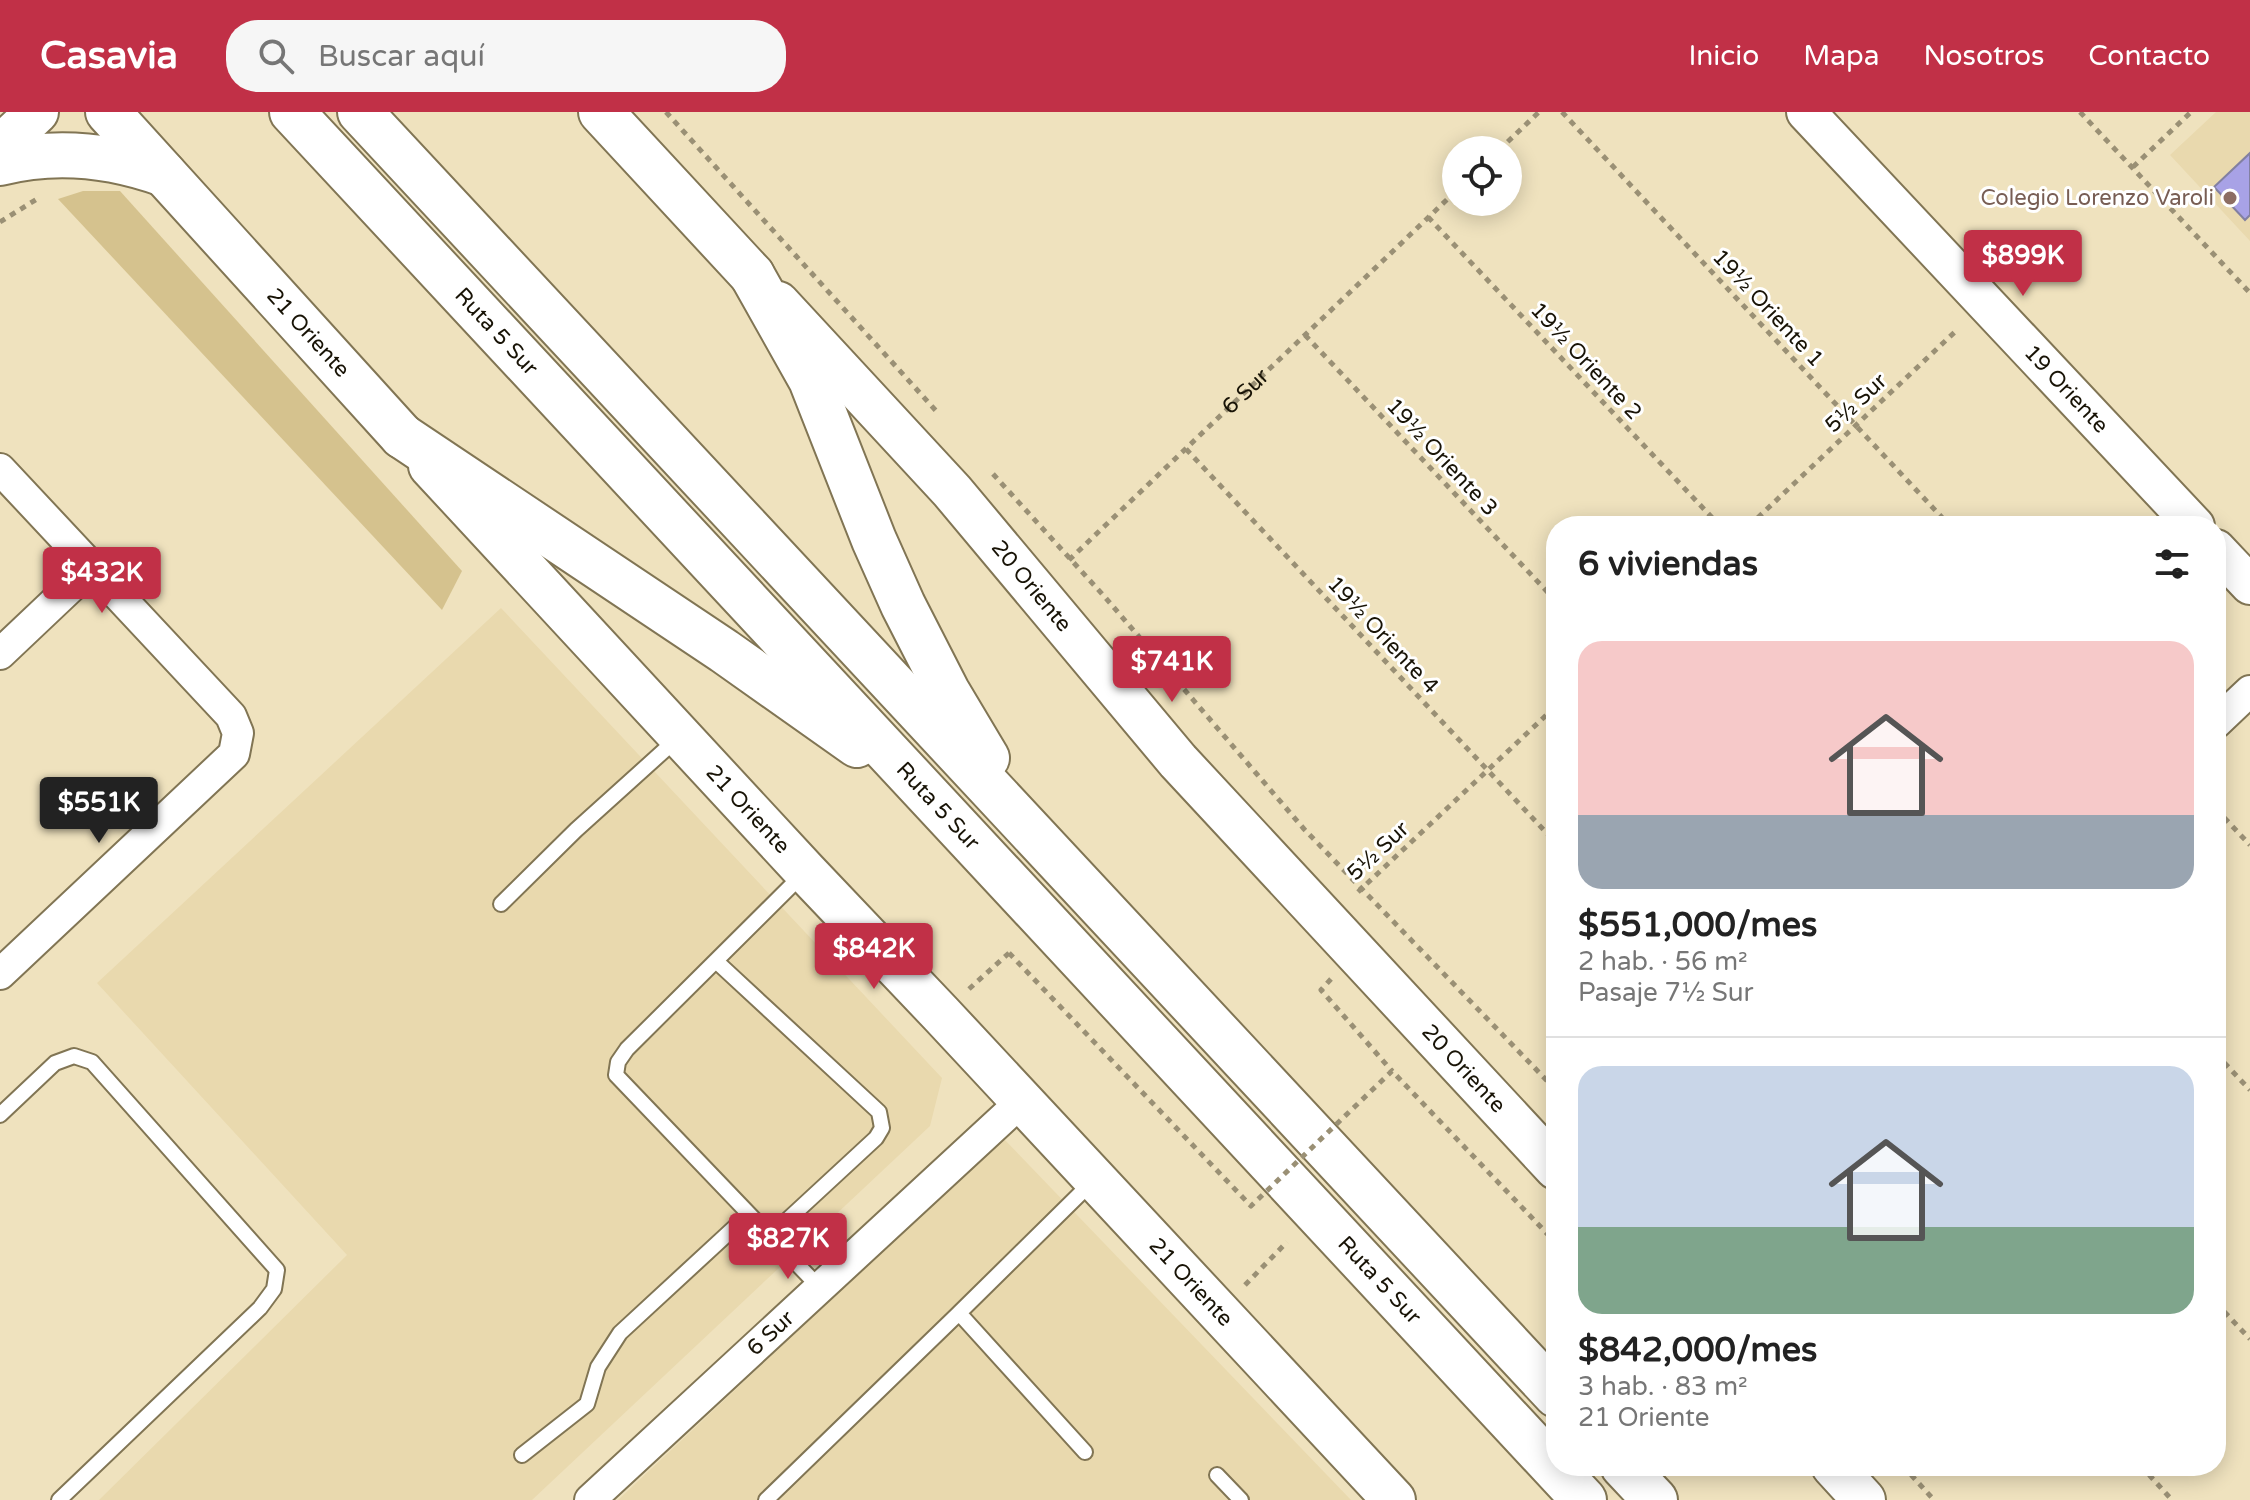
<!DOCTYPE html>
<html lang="es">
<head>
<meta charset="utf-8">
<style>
  :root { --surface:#fff; --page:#f6f6f6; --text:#222; --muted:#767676; --line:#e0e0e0; --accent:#c13047 }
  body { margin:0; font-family:"Varela Round",sans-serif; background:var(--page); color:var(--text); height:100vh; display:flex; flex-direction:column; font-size:30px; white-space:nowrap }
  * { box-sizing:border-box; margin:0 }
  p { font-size:26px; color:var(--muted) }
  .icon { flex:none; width:44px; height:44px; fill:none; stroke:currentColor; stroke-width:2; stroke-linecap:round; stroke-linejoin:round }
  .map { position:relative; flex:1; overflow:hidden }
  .details { position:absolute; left:1546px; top:404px; width:680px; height:960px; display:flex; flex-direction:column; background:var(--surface); border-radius:32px; box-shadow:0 4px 20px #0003 }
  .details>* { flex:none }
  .tools { position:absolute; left:1442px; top:24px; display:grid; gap:16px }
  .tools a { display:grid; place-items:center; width:80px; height:80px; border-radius:50%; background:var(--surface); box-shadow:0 4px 20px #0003; font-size:40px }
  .price { position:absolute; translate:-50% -68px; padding:0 18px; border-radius:8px; background:var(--accent); color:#fff; font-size:26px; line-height:52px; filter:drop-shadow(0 2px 4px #0008) }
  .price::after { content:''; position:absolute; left:50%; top:48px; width:24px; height:18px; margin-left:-12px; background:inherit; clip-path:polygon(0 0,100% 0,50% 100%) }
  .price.selected { background:#222; color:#fff }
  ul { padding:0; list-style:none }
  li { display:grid; align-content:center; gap:16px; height:424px; padding:0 32px }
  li+li { border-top:2px solid var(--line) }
  li span { display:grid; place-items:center; height:248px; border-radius:24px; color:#555 }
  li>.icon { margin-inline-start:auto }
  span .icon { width:144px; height:144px; fill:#fffc; stroke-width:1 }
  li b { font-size:34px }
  h2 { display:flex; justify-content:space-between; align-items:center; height:96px; padding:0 32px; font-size:34px }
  header { display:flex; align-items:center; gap:48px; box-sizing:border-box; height:112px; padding:0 40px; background:var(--accent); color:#fff }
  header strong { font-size:38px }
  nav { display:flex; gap:44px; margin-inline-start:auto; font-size:28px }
  .search { width:560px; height:72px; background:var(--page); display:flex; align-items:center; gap:20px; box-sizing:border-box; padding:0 28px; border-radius:32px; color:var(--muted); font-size:30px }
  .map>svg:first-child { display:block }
  .built { fill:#e9d9ae }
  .green { fill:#d5c28e }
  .building { fill:#a8a2e6; stroke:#8280a1; stroke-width:2 }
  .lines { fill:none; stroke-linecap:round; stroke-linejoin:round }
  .service-casing { stroke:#817554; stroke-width:18 }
  .minor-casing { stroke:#817554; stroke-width:34 }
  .tertiary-casing { stroke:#817554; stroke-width:42 }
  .secondary-casing { stroke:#817554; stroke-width:46 }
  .primary-casing { stroke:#817554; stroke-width:48 }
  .motorway-casing { stroke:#817554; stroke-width:48 }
  .path { stroke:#9a9075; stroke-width:5; stroke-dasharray:6 6; stroke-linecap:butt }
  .service { stroke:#fff; stroke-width:14 }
  .minor { stroke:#fff; stroke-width:30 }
  .tertiary { stroke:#fff; stroke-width:38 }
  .secondary { stroke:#fff; stroke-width:42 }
  .primary { stroke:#fff; stroke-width:44 }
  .motorway { stroke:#fff; stroke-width:44 }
  .path-bridge { stroke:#9a9075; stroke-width:5; stroke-dasharray:6 6; stroke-linecap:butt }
  .education-dot { fill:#8d6e63; stroke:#fff; stroke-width:3 }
  .labels { text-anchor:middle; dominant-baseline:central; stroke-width:6; stroke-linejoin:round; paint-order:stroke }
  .education-label { font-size:22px; fill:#785e54; stroke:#fff; text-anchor:end }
  .street-label { font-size:22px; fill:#181306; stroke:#fff }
</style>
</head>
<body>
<header>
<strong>Casavia</strong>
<div class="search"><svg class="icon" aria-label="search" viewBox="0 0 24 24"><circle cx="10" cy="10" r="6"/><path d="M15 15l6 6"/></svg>Buscar aquí</div>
<nav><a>Inicio</a><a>Mapa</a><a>Nosotros</a><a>Contacto</a></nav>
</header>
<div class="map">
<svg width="2250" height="1388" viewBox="0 0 2250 1388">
  <rect width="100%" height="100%" fill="#efe2be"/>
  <path class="built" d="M2216 0H2250V129L2170 43Z
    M501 496 942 966 930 1014 532 1388H99L347 1143 97 871Z
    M1003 1026 1351 1388H618Z"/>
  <path class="green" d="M83 79H120L462 459 442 498 58 87Z"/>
  <path class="building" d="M2250 41V103L2245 108 2214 75Z"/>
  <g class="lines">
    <defs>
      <path id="service" d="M802 763 627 937 618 950 616 963 820 1176
        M501 792 576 718 678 626
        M717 850 879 1000 882 1016 876 1026 770 1124
        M0 1003 55 951 74 944 92 950 277 1158 274 1177 260 1196 59 1388
        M1085 1340 959 1201 1092 1070
        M522 1343 587 1292 598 1255 620 1221 749 1102
        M1217 1363 1241 1388
        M766 1388 959 1201"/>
      <g id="minor">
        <path d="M0 357 231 604 238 621 234 642 0 862"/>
        <path d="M0 542 93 454"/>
        <path d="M2216 611 2250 579"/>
        <path id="s2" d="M590 1388 1022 989"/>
      </g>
      <g id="tertiary">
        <path id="s3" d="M1806 0 2195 414"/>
        <path d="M2216 437 2250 473"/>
      </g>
      <g id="secondary">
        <path d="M0 35 37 0"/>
        <path id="s4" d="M778 191 952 379 1178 649 1556 1056"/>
        <path id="s5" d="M430 354 806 760 941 902 1394 1388"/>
        <path d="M1833 1354 1864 1388"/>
      </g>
      <g id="primary">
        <path id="s6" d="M108 0 402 324"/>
        <path d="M601 0 752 163"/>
        <path d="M0 51C55 37 111 43 164 62"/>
      </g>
      <g id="motorway">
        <path id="s7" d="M292 0 1584 1388"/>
        <path d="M360 0 1556 1283"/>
        <path d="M752 163 811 268 874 428 903 493 947 579 987 646"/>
        <path d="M402 324 724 539 857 633"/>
        <path d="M1623 1354 1655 1388"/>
      </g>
    </defs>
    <use href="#service" class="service-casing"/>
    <use href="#minor" class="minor-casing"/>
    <use href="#tertiary" class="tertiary-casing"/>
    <use href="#secondary" class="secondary-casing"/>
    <use href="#primary" class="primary-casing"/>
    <use href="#motorway" class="motorway-casing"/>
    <g class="path">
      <path d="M666 0 938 301"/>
      <path d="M1562 0 1950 414"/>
      <path d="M2080 0 2250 181"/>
      <path d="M1499 38 1539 0"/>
      <path d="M2133 55 2191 0"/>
      <path d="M1428 105 1720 414"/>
      <path d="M0 110 37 87"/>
      <path d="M1305 223 1556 489"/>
      <path d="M1186 337 1556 731"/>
      <path d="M993 362 1104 484 1304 717 1556 978"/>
      <path d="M1749 414 1958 217"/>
      <path id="s1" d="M1069 448 1456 79"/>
      <path d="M2216 697 2250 733"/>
      <path d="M1358 780 1556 594"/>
      <path d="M1331 867 1321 878 1392 959"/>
      <path d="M969 877 1009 841"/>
      <path d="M2216 942 2250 978"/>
      <path d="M1245 1173 1287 1130"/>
      <path d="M2216 1191 2250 1227"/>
      <path d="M1903 1354 1934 1388"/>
      <path d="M2141 1354 2172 1388"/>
    </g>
    <use href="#service" class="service"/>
    <use href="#minor" class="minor"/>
    <use href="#tertiary" class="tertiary"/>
    <use href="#secondary" class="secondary"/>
    <use href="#primary" class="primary"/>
    <use href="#motorway" class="motorway"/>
    <path class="path-bridge" d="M1009 841 1251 1094 1392 959 1556 1131"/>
  </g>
  <circle class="education-dot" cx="2230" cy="86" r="8"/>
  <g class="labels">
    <g class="education-label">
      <text x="2214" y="86">Colegio Lorenzo Varoli</text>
    </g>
    <g class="street-label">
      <text transform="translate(1768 196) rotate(47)">19½ Oriente 1</text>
      <text stroke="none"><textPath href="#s7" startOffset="300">Ruta 5 Sur</textPath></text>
      <text stroke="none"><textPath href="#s6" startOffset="298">21 Oriente</textPath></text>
      <text transform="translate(1586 249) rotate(47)">19½ Oriente 2</text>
      <text stroke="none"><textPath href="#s3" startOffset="380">19 Oriente</textPath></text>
      <text stroke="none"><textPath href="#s1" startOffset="244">6 Sur</textPath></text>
      <text transform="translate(1856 291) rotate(-43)">5½ Sur</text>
      <text transform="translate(1442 345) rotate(47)">19½ Oriente 3</text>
      <text stroke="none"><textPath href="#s4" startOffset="380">20 Oriente</textPath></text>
      <text transform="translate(1383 523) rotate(47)">19½ Oriente 4</text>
      <text stroke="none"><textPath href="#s7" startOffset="948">Ruta 5 Sur</textPath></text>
      <text stroke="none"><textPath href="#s5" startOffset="468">21 Oriente</textPath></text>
      <text transform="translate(1378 739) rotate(-43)">5½ Sur</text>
      <text stroke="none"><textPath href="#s4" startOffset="1028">20 Oriente</textPath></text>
      <text stroke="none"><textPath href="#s7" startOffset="1596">Ruta 5 Sur</textPath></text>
      <text stroke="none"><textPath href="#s5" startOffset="1116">21 Oriente</textPath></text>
      <text stroke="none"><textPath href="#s2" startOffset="246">6 Sur</textPath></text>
    </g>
  </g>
</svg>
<div class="tools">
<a><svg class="icon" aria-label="locate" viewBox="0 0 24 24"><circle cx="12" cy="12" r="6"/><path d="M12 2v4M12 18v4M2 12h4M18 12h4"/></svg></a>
</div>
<b class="price" style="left:2023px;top:186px">$899K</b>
<b class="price" style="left:102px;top:503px">$432K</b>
<b class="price" style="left:1172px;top:592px">$741K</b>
<b class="price selected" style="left:99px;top:733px">$551K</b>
<b class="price" style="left:874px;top:879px">$842K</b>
<b class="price" style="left:788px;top:1169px">$827K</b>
<section class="details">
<h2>6 viviendas<svg class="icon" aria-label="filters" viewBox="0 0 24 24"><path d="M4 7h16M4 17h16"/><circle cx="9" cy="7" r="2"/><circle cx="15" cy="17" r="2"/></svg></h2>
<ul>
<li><span style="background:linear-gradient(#f6c9c9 70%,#9aa5b1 0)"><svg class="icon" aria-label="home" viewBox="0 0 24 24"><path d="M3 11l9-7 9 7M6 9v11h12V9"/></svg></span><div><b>$551,000/mes</b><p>2 hab. · 56 m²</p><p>Pasaje 7½ Sur</p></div></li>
<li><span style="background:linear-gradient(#c9d6e8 65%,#7fa58c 0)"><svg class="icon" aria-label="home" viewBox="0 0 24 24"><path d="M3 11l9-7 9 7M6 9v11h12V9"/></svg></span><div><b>$842,000/mes</b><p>3 hab. · 83 m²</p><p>21 Oriente</p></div></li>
</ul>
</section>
</div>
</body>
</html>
